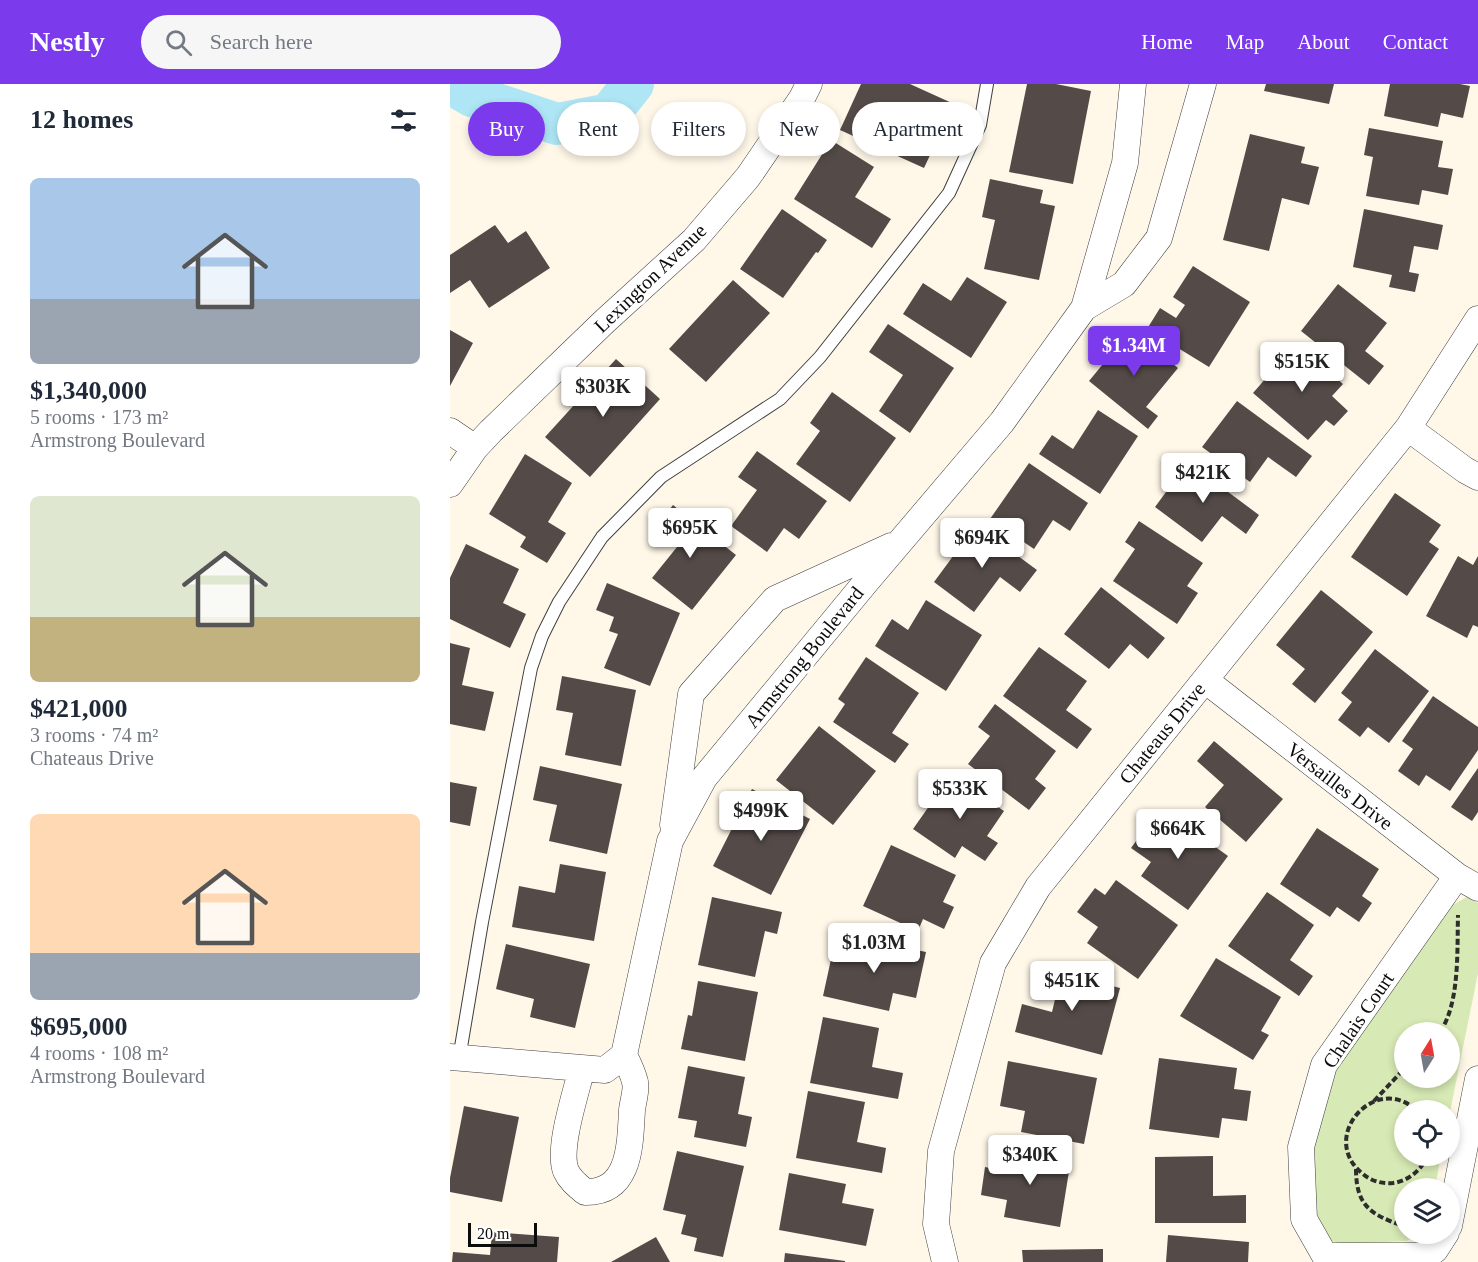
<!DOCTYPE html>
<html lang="en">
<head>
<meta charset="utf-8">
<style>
  :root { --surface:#fff; --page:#f6f6f7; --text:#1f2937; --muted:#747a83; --accent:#7c3aed }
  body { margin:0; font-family:Georgia,serif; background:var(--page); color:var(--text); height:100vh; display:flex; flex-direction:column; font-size:22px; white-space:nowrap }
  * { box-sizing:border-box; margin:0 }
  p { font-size:20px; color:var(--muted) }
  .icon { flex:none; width:33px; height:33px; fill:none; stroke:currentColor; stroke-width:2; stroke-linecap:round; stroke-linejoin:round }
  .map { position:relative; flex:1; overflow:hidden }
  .details { display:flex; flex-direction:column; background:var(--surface); width:450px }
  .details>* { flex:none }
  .guide { position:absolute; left:18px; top:18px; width:570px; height:54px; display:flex; gap:12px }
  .needle { width:39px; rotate:11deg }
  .fabs { position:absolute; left:944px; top:938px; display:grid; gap:12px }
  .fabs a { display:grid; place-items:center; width:66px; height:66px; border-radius:50%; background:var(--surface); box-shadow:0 3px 9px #0003; font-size:30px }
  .scale { position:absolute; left:18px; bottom:15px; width:69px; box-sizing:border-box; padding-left:6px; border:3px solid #0b0b0b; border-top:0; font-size:16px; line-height:21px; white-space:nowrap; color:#0b0b0b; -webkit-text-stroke:4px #fff; paint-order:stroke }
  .price { position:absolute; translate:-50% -51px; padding:0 14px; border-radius:6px; background:#fff; color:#222; font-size:20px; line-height:39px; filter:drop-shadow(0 2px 3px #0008) }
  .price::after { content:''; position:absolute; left:50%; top:36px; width:18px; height:14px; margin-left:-9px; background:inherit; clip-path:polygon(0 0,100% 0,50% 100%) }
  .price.active { background:var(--accent); color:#fff }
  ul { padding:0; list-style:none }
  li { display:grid; align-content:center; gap:12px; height:318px; padding:0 30px }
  li span { display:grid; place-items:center; height:186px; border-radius:9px; color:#555 }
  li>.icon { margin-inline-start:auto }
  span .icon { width:108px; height:108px; fill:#fffc; stroke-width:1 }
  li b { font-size:26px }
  h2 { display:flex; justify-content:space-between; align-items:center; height:72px; padding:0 30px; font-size:26px }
  .chip { padding:0 21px; border-radius:27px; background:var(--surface); box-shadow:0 3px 9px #0003; font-size:21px; line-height:54px }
  .chip.active { background:var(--accent); color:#fff }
  header { display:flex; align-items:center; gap:36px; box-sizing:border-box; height:84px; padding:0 30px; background:var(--accent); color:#fff }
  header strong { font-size:28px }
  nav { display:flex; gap:33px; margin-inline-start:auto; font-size:21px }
  .search { width:420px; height:54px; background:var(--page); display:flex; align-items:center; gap:15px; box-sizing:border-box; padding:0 21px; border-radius:33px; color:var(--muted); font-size:22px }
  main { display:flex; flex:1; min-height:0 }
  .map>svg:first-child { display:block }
  .green { fill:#d7e9b4; fill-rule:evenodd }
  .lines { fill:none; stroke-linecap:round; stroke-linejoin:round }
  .river { stroke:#aee6f6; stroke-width:42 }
  .building { fill:#544b48 }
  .lane-casing { stroke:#3e3e3e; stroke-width:14 }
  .street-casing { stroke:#3e3e3e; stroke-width:27 }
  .path { stroke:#2d2d2d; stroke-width:4; stroke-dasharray:6 3; stroke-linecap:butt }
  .lane { stroke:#fff; stroke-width:12 }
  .street { stroke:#fff; stroke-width:26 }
  .labels { text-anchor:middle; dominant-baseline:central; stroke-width:6; stroke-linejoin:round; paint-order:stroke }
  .street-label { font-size:20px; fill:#0b0b0b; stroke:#fff }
</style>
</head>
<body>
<header>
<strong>Nestly</strong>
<div class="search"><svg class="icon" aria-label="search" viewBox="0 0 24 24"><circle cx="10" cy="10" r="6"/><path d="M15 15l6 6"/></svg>Search here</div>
<nav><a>Home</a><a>Map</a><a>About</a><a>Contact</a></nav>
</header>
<main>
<section class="details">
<h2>12 homes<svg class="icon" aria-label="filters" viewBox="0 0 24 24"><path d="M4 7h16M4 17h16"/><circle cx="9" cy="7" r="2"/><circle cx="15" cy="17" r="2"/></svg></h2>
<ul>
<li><span style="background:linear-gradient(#a9c7e8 65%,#9aa5b1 0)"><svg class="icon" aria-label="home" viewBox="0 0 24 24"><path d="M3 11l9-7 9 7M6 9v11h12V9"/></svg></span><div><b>$1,340,000</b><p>5 rooms · 173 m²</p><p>Armstrong Boulevard</p></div></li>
<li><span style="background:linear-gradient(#dfe7d0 65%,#c2b280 0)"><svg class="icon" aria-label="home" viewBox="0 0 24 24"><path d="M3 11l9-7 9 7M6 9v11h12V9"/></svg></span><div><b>$421,000</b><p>3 rooms · 74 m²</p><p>Chateaus Drive</p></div></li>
<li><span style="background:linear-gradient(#ffd9b3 75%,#9aa5b1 0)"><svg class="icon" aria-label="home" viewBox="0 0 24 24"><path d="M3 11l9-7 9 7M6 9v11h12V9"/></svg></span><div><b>$695,000</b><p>4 rooms · 108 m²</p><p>Armstrong Boulevard</p></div></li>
</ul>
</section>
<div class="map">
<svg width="1028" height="1178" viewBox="0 0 1028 1178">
  <rect width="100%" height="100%" fill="#fff8e9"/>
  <path class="green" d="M1017 813 1028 819V889L999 1033V1026H954V1071H991L985 1104H954V1149H968L957 1157 891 1160 877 1155 865 1142 862 1063 888 975 997 824ZM954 948H999V993H954Z"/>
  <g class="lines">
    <path class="river" d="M1 0 22 12 107 40 159 30 183 0"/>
  </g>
  <path class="building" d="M411 0H460L504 20 474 84 390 46Z
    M577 0H606L641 7 623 100 559 88Z
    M816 0H884L879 20 814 7Z
    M940 0H1010L1020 2 1013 34 991 29 988 43 934 32Z
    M919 44 993 57 988 83 1003 85 998 111 972 106 969 121 916 112 923 73 914 71Z
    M800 50 855 63 851 79 869 83 859 121 832 114 819 167 773 156Z
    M381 56 424 83 405 113 441 135 422 164 344 115Z
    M540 95 593 106 590 119 605 122 589 196 534 185 545 136 532 133Z
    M332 125 377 156 368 169 366 168 333 214 290 185Z
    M914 125 993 141 988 166 964 162 959 188 969 190 965 208 939 203 942 191 903 183Z
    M45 141 58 159 76 147 100 184 39 224 20 196 0 209V171Z
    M743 182 800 218 759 283 697 245 710 224 726 234 735 221 723 213Z
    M517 193 557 218 521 274 453 230 473 199 501 217Z
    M283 196 320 229 256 298 219 265Z
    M888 200 937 239 915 267 934 282 919 301 851 247Z
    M438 240 504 284 460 349 429 327 453 291 419 268Z
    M0 246 23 259 0 302Z
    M681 246 728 284 696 323 708 332 698 345 639 297Z
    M846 260 893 300 882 312 898 327 884 342 876 336 858 356 803 309Z
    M166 275 210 315 140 393 95 353Z
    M382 308 446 354 400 418 346 380 370 347 360 339Z
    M787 317 862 372 846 393 818 373 800 398 752 363Z
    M648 326 688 352 650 410 589 370 602 351 623 365Z
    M307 367 377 417 349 455 334 444 317 468 281 442 307 406 288 393Z
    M75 370 122 399 98 438 116 449 97 479 70 463 76 453 39 430Z
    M738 378 809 431 796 450 772 432 752 458 705 423Z
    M579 379 638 419 620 447 603 436 584 465 540 435Z
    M945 409 991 441 979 458 989 465 957 512 901 473Z
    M223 421 286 471 242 526 202 494 227 463 204 445Z
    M689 437 753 479 737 502 748 509 727 540 663 497 685 465 675 458Z
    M526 441 587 486 570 508 550 493 524 528 484 498Z
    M16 460 69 485 53 519 76 530 60 564 0 535V494Z
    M1008 472 1023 481 1028 472V543L1023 541 1017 554 976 532Z
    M157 499 230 529 200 602 154 584 168 550 159 547 164 533 146 526Z
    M651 503 715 554 698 575 680 560 659 585 614 550Z
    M871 506 923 548 865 619 842 600 855 585 826 561Z
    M476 516 532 551 496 607 425 562 442 535 458 546Z
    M0 559 20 564 12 601 44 608 35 647 0 640Z
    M589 563 637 597 616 626 642 645 627 665 553 612Z
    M925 565 979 607 939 659 918 643 910 653 888 636 902 618 891 609Z
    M416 573 469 609 442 649 459 660 445 679 383 638 395 620 388 615Z
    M112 592 186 606 171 682 115 671 123 629 106 626Z
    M983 612 1028 643V666L1000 707 976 691 969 702 948 687 963 665 952 657Z
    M545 620 606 667 585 695 596 704 579 726 518 680 540 652 528 643Z
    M369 642 426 687 383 741 326 696Z
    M764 657 833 715 796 758 755 723 774 701 747 677Z
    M90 682 172 700 157 770 99 757 107 721 83 716Z
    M1028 684V728L1022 737 1001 723Z
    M501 691 554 727 537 752 548 759 535 777 512 762 505 774 463 745Z
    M0 698 27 703 20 742 0 738Z
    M302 705 360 735 321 811 263 782Z
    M721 731 778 772 738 826 691 792 701 778 681 764 700 738 710 746Z
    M867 744 929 785 912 812 922 819 909 838 887 823 880 833 830 800Z
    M441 761 506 791 493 818 504 823 494 845 473 835 468 847 413 822Z
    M110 780 156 788 144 857 62 843 69 802 105 809Z
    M666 796 728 841 688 895 637 859 648 843 627 828 645 804 655 811Z
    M817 808 864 841 840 876 863 892 849 912 778 862Z
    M262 813 332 828 327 850 315 847 305 893 248 881Z
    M403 853 476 868 466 914 443 909 439 927 373 912 383 866 399 870Z
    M56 860 140 880 125 944 80 933 84 915 46 905Z
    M766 874 831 913 811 947 819 951 803 976 730 932Z
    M590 883 670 904 652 971 565 948 572 920 602 928 607 907 585 901Z
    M248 897 308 908 295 977 231 965 238 931 242 932Z
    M373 933 429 944 422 983 453 989 448 1015 360 999Z
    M709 974 787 984 784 1005 801 1007 797 1037 772 1034 769 1054 699 1045Z
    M558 977 647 994 634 1060 571 1048 575 1027 550 1022Z
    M238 982 295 993 288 1030 302 1033 296 1063 244 1053 247 1037 228 1034Z
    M358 1007 415 1018 407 1058 436 1064 432 1089 346 1074Z
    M14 1022 69 1033 52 1118 0 1108V1094Z
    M553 1063 621 1075 610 1143 554 1133 557 1116 531 1111 535 1083 549 1086Z
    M227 1067 294 1082 273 1173 244 1167 247 1154 231 1150 236 1131 213 1126Z
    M763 1072V1112L796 1111V1139H705V1073Z
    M339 1089 396 1100 392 1119 424 1125 416 1162 329 1146Z
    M42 1148 109 1153 107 1178H2L3 1168 40 1171Z
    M718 1151 799 1158 798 1178H716Z
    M206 1153 220 1178H161Z
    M653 1165V1178H573L572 1166Z
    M335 1169 395 1177V1178H334Z"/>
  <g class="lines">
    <defs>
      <path id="lane" d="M9 975 32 838 81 584 92 552 109 518 152 453 211 393 330 315 370 273 499 109 530 41 537 0"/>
      <path id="street" d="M634 224 674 200 709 154 753 0
        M958 344 1015 386 1028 393
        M0 347 25 364
        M0 400 25 364 41 347 155 237 244 156 298 93 352 14 359 0
        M755 596 1007 792 1028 804
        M223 741 241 610 325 515 441 462
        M0 973 155 986 174 971 220 757 254 694 416 498 552 338 634 224 675 79 683 0
        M132 984C126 1009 107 1065 116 1087 120 1096 128 1102 135 1108 181 1109 180 1060 182 1026 183 1017 187 1006 185 998 183 989 178 979 174 971
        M999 1142 1028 995
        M996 1149 985 1166 974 1172H875L854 1135 851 1063 874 981 1007 792
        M495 1178 486 1140 491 1067 543 879 588 803 958 344 1028 235"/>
    </defs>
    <use href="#lane" class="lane-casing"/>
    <use href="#street" class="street-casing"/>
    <path class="path" d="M990 948C1010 919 1007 866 1008 831
      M924 1017 954 985
      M966 1026C925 988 867 1054 913 1090 921 1097 932 1100 943 1099 959 1097 972 1085 978 1071
      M906 1085C906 1122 921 1131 954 1142"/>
    <use href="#lane" class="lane"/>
    <use href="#street" class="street"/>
  </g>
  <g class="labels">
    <g class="street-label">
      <text transform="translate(200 194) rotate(-44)">Lexington Avenue</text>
      <text transform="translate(354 573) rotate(-51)">Armstrong Boulevard</text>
      <text transform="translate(712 649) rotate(-51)">Chateaus Drive</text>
      <text transform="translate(890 702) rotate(38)">Versailles Drive</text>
      <text transform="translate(908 936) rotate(-56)">Chalais Court</text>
    </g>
  </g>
</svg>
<div class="fabs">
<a><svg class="needle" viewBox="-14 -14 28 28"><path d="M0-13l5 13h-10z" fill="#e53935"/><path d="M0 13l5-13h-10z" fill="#747a83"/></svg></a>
<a><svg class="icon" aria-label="locate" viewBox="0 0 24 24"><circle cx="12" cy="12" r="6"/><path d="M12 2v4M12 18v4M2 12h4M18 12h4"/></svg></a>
<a><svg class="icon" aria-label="layers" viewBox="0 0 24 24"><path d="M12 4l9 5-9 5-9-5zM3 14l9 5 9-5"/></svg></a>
</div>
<div class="scale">20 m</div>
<b class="price active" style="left:684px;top:293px">$1.34M</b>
<b class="price" style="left:852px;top:309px">$515K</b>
<b class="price" style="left:153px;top:334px">$303K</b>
<b class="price" style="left:753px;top:420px">$421K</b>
<b class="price" style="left:240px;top:475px">$695K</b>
<b class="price" style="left:532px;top:485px">$694K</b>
<b class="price" style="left:510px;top:736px">$533K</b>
<b class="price" style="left:311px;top:758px">$499K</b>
<b class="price" style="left:728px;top:776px">$664K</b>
<b class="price" style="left:424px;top:890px">$1.03M</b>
<b class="price" style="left:622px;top:928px">$451K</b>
<b class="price" style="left:580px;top:1102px">$340K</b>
<div class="guide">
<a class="chip active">Buy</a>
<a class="chip">Rent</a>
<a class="chip">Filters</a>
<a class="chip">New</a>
<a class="chip">Apartment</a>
</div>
</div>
</main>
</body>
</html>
